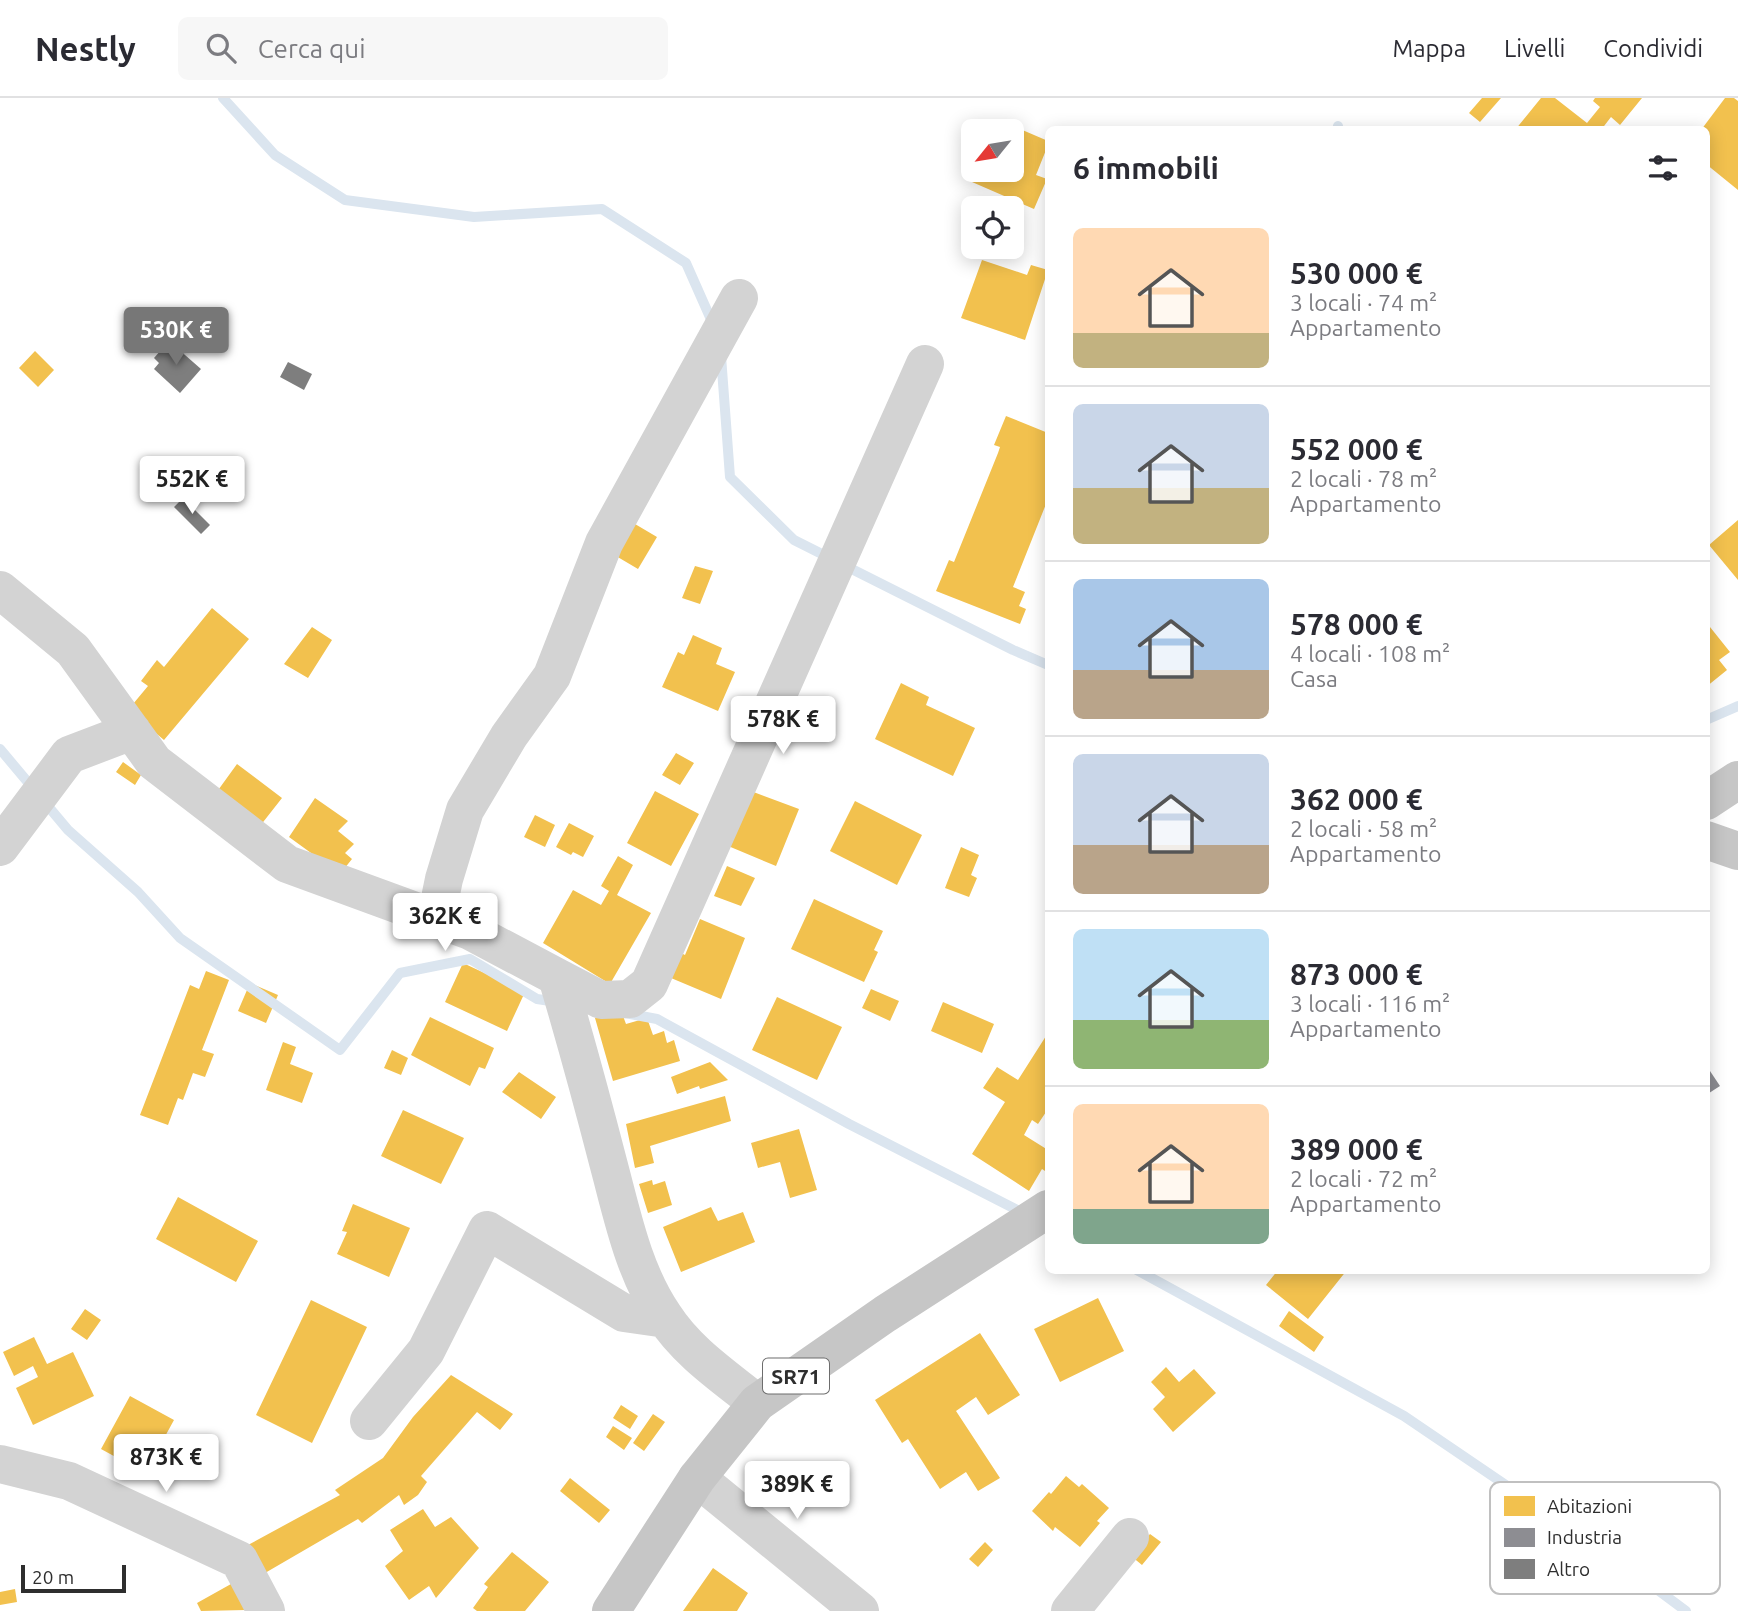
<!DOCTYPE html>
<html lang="it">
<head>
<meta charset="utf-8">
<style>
  :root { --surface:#fff; --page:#f7f7f7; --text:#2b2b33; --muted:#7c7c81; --line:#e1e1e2; --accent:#777 }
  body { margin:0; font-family:Ubuntu,sans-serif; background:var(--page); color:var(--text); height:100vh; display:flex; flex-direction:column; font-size:26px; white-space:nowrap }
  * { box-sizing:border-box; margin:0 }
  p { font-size:23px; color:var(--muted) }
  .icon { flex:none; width:38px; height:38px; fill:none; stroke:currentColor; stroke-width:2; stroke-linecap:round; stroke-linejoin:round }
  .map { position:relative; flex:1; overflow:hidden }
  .drawer { position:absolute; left:1045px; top:28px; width:665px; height:1148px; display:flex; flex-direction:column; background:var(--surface); border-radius:10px; box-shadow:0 4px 18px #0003 }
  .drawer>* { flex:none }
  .needle { width:46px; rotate:240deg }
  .tools { position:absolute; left:961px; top:21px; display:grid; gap:14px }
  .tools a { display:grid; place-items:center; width:63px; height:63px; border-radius:10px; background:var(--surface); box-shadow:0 4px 18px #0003; font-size:35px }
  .scale { position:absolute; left:21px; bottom:18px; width:105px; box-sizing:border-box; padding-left:7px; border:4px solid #2e2e2e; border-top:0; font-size:19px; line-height:24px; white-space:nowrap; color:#2e2e2e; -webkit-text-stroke:5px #fff; paint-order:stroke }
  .price { position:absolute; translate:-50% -60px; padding:0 16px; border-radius:7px; background:#fff; color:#222; font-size:23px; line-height:46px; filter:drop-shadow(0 2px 4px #0008) }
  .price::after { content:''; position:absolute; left:50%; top:42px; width:21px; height:16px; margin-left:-10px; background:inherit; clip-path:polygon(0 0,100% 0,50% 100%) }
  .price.current { background:var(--accent); color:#fff }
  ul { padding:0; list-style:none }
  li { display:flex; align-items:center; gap:21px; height:175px; padding:0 28px }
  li+li { border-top:2px solid var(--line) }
  li span { display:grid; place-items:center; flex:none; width:196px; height:140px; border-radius:10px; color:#555 }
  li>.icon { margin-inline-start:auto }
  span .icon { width:84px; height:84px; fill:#fffc; stroke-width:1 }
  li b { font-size:30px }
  h2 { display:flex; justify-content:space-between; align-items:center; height:84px; padding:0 28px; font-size:30px }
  header { display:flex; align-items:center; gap:42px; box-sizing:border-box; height:98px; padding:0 35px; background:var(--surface); border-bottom:2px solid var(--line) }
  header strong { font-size:33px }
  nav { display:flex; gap:38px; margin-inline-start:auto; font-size:24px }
  .search { width:490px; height:63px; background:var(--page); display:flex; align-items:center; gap:18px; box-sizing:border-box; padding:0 24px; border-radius:10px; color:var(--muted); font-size:26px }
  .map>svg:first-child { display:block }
  .homes { fill:#f2c14e }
  .industry { fill:#8d8d92 }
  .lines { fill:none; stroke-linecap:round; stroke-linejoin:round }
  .stream { stroke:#dbe5ef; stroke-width:10 }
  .building { fill:#7e7e7e }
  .minor { stroke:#d3d3d3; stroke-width:38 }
  .major { stroke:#c6c6c6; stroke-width:38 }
  .labels { text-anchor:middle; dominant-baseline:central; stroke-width:7; stroke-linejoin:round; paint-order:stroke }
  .shield { fill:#fff; stroke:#6d6d6d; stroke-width:2 }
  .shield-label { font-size:21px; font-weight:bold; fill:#2e2e2e }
  .key { fill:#fff; stroke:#c0c0c0; stroke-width:2 }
  .key-label { font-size:19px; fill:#2e2e2e }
</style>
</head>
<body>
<header>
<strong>Nestly</strong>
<div class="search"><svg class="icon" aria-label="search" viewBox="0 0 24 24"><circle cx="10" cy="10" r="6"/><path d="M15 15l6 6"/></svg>Cerca qui</div>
<nav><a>Mappa</a><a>Livelli</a><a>Condividi</a></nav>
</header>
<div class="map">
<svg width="1738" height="1513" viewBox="0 0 1738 1513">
  <rect width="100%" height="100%" fill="#fff"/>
  <path class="homes" d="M1482 0H1501L1480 24 1469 15Z
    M1541 0H1555L1587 25 1600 9 1593 3 1595 0H1642L1620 27 1611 19 1601 32H1515Z
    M1725 0H1734L1738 3V92L1706 66V32H1701Z
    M999 22 1048 43V47L1036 77 1047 81 1034 111 972 84 977 72H1012V33H994Z
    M982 162 1027 177 1031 167 1048 172 1025 242 961 220Z
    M35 253 54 272 38 289 19 270Z
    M1006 318 1048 335V401L1013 489 1025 494 1019 508 1026 511 1020 526 936 493 949 462 954 464 998 355 1000 349 994 347Z
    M1738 422V482L1709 447Z
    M635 426 657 439 638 471 616 458Z
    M695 468 713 473 700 506 682 500Z
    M212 510 249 541 164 642 128 612 148 588 141 583 157 562 164 569Z
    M1706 524 1730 554 1719 562 1727 572 1706 589Z
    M312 529 332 542 308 580 284 566Z
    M693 537 722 550 716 566 735 574 718 613 662 589 678 554 684 557Z
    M901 585 929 599 926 607 975 630 953 678 875 641Z
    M676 655 694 665 680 687 662 677Z
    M123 664 141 677 135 687 116 674Z
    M237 666 282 700 260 728 216 695Z
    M743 690 799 711 776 768 721 745Z
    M655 693 699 716 671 768 627 745Z
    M315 700 348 723 338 733 354 746 345 755 352 761 340 776 289 739Z
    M855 703 922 737 897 787 830 753Z
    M535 717 555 727 545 749 524 739Z
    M569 725 594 738 583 759 573 754 571 757 556 749Z
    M961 749 979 757 971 777 977 780 969 799 945 790Z
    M618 758 633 767 617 797 651 815 610 886 543 845 573 792 601 807 609 793 601 788Z
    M727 768 755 780 741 808 714 798Z
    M814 801 883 833 874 852 878 854 864 884 791 851Z
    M700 821 745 840 721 901 671 880 681 855 685 857Z
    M463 865 525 894 507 933 445 904Z
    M206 873 229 882 202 952 214 956 205 979 193 975 183 1002 178 1000 168 1027 140 1017 190 887 199 891Z
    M250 885 278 897 266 925 238 913Z
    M871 891 899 903 890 923 862 910Z
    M777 899 842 929 817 982 752 952Z
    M943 904 994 926 982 955 931 933Z
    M620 910 626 926 647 920 653 937 664 933 667 945 674 942 680 963 613 983 595 920Z
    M430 919 494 950 485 971 479 969 470 988 411 957Z
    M1046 938 1048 940V1011L1038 1026 1032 1022 1024 1037 1048 1052V1075L1042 1071 1029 1093 972 1056 1005 1004 983 990 997 969 1018 982Z
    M283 944 296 949 290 966 313 975 302 1005 266 992Z
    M392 952 408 960 401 977 384 970Z
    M710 964 728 982 700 991 699 988 677 996 671 979Z
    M519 974 556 999 541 1021 502 994Z
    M725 998 731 1023 650 1048 654 1065 635 1070 626 1026Z
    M403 1012 464 1040 441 1086 381 1058Z
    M799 1031 817 1092 790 1100 780 1064 758 1070 751 1045Z
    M652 1082 653 1087 665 1083 672 1107 648 1115 639 1086Z
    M178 1099 258 1143 236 1184 156 1141Z
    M353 1106 410 1130 389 1179 337 1156 347 1134 342 1133Z
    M711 1109 718 1123 743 1114 755 1144 681 1174 663 1129Z
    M1278 1172H1347L1308 1221 1266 1187Z
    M1098 1200 1124 1253 1060 1284 1034 1231Z
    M311 1202 367 1229 312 1345 256 1317Z
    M85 1211 101 1222 87 1242 71 1231Z
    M1289 1213 1324 1239 1314 1254 1279 1228Z
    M980 1235 1020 1297 988 1317 976 1299 956 1313 1000 1380 978 1393 966 1374 940 1391 908 1341 902 1345 875 1302Z
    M34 1239 47 1266 73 1254 94 1298 33 1327 16 1290 38 1279 33 1268 14 1278 3 1254Z
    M1166 1269 1179 1284 1194 1271 1216 1295 1173 1334 1153 1311 1165 1299 1151 1284Z
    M451 1277 513 1316 500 1332 477 1314 421 1378 427 1384 418 1397 404 1407 399 1397 362 1425 358 1421 265 1475 248 1447 340 1397 335 1392 383 1360 413 1319Z
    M130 1298 174 1322 145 1375 101 1351Z
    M621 1307 638 1318 630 1331 613 1320Z
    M653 1316 665 1324 644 1353 633 1345Z
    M613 1328 632 1340 624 1352 606 1339Z
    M1066 1378 1079 1389 1082 1386 1109 1410 1097 1423 1100 1425 1080 1449 1055 1429 1053 1433 1032 1413 1049 1394 1051 1396Z
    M570 1380 610 1412 599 1425 560 1393Z
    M423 1411 435 1429 451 1419 479 1450 436 1500 429 1488 409 1502 385 1468 403 1453 390 1432Z
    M1150 1436 1161 1444 1142 1467 1131 1458Z
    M985 1444 993 1452 978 1469 969 1461Z
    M512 1454 549 1484 525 1513H477L473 1510 488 1489 484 1486Z
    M713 1470 748 1495 737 1513H683Z
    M231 1486 246 1512 201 1513 197 1505Z
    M15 1491 17 1504 0 1507V1494Z"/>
  <path class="industry" d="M1706 967 1720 988 1706 997Z"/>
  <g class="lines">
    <path class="stream" d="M223 0 275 57 345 102 474 119 602 111 686 165 713 226
      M1337 32 1338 28
      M721 258 730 379 794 442 1013 552 1048 567
      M1706 622 1738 608
      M0 651 68 732 138 794 180 840 340 952 400 875 470 861 537 901 557 904
      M625 915 657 921 849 1026 1025 1116
      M1137 1172 1404 1318 1631 1472 1686 1513"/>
  </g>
  <path class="building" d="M169 243 201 271 180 295 154 271 159 265 154 260Z
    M288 264 312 276 304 292 280 279Z
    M183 400 210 427 201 436 174 409Z"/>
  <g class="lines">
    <path class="minor" d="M0 492 73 552 154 664 287 766 470 833 557 879C575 940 592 1002 608 1064 622 1116 633 1173 664 1218 687 1254 725 1279 757 1305
      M0 749 69 657 132 633
      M436 820 444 781 465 712 509 638 552 578 604 445 739 200
      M557 879 601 902 630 901 649 886 925 266
      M369 1323 426 1253 487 1132 624 1215 666 1221
      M0 1366 69 1383 239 1462 266 1513
      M697 1380 860 1513
      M1070 1513 1130 1439"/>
    <path class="major" d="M1706 703 1738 682
      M1706 742 1738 753
      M611 1513 697 1380 757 1305 885 1216 1048 1111"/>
  </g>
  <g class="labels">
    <rect class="shield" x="763" y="1260.5" width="66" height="35" rx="5"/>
    <g class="shield-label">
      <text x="796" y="1278">SR71</text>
    </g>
  </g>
  <rect x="1490" y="1384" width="230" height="112" rx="10" class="key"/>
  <rect x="1504" y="1398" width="31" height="20" fill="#f2c14e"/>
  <rect x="1504" y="1430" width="31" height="19" fill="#8d8d92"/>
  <rect x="1504" y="1461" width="31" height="20" fill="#7e7e7e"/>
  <g class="key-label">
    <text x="1547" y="1415">Abitazioni</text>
    <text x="1547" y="1446">Industria</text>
    <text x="1547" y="1478">Altro</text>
  </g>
</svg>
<div class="tools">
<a><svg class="needle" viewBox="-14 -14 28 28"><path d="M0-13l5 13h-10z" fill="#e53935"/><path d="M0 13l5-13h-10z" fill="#7c7c81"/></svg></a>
<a><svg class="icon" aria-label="locate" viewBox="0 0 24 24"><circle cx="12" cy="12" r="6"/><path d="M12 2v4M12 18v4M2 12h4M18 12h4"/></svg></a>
</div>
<div class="scale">20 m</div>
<b class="price current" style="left:176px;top:269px">530K €</b>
<b class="price" style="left:192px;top:418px">552K €</b>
<b class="price" style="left:783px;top:658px">578K €</b>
<b class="price" style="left:445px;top:855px">362K €</b>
<b class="price" style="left:166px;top:1396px">873K €</b>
<b class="price" style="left:797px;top:1423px">389K €</b>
<section class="drawer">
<h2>6 immobili<svg class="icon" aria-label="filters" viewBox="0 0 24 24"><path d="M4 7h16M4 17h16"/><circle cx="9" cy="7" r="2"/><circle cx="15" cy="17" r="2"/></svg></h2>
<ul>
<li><span style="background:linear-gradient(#ffd9b3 75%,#c2b280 0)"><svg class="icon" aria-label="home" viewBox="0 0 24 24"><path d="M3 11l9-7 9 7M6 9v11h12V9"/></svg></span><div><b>530 000 €</b><p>3 locali · 74 m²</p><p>Appartamento</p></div></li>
<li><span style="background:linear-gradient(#c9d6e8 60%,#c2b280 0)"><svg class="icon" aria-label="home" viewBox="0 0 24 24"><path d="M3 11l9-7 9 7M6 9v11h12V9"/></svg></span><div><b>552 000 €</b><p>2 locali · 78 m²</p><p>Appartamento</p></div></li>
<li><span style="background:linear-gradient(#a9c7e8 65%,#b9a48a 0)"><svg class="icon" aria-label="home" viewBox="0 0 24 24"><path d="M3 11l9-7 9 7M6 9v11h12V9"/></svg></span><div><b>578 000 €</b><p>4 locali · 108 m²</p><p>Casa</p></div></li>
<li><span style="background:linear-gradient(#c9d6e8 65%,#b9a48a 0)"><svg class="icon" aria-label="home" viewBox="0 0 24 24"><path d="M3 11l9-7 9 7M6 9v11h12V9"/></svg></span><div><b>362 000 €</b><p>2 locali · 58 m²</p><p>Appartamento</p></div></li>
<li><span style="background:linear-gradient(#bfe0f5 65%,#8fb573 0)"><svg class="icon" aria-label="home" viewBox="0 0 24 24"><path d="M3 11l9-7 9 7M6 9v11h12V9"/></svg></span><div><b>873 000 €</b><p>3 locali · 116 m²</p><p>Appartamento</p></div></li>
<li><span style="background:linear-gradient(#ffd9b3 75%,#7fa58c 0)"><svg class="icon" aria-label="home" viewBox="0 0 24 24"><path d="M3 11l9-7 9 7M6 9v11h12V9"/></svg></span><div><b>389 000 €</b><p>2 locali · 72 m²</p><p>Appartamento</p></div></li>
</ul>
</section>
</div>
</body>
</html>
